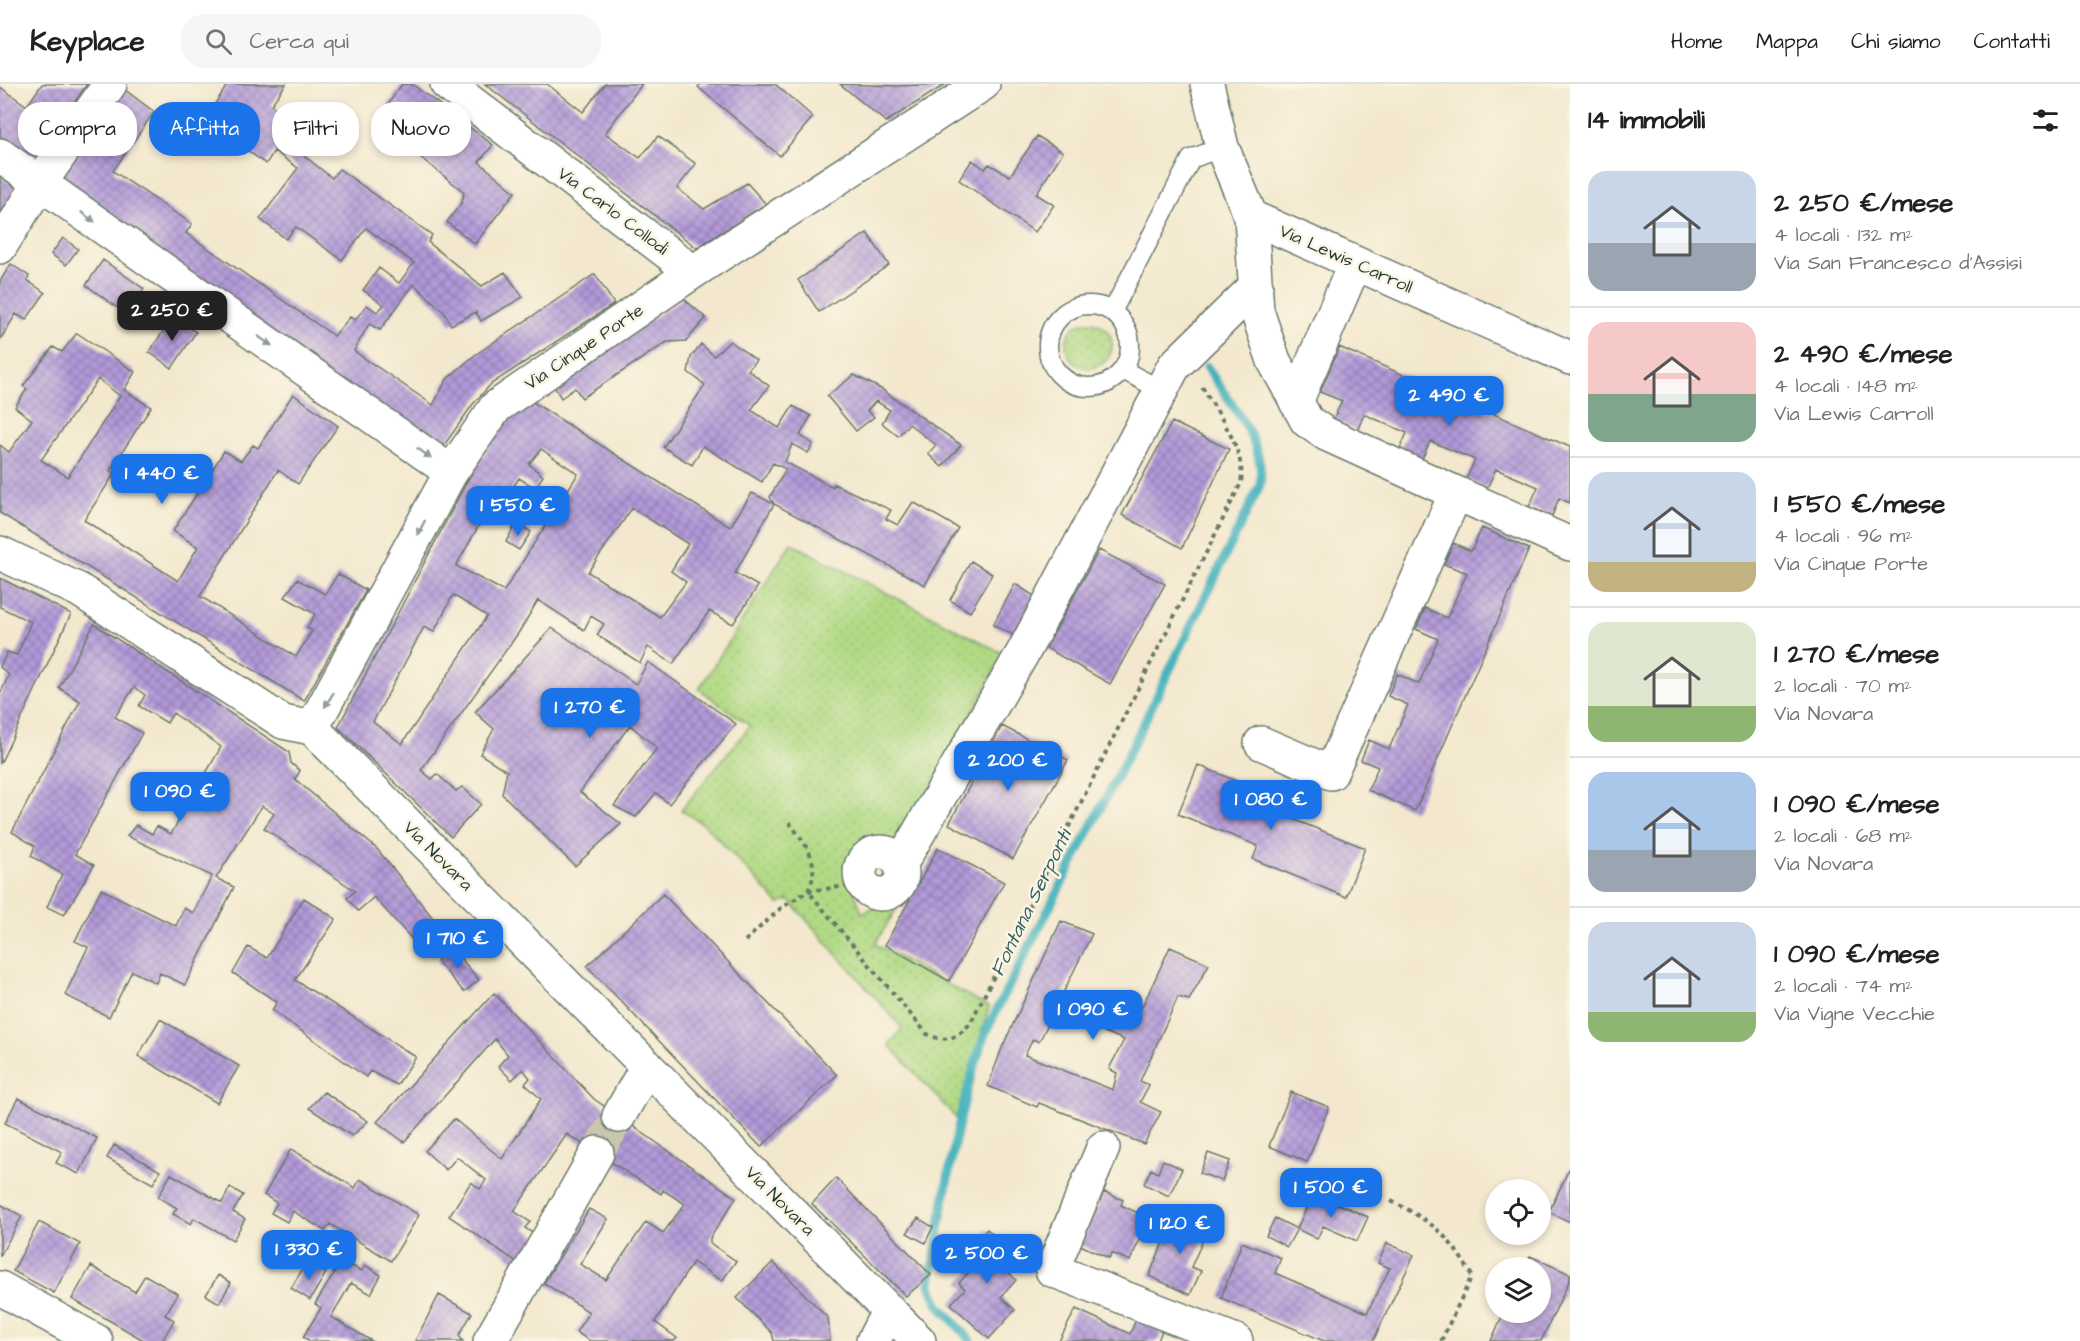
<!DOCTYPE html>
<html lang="it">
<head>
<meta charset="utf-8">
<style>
  :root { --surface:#fff; --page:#f6f6f6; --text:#202124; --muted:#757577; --line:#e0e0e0; --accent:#1a73e8 }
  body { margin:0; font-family:"Architects Daughter",sans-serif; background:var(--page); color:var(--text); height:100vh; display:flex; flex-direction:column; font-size:22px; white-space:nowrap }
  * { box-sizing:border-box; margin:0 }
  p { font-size:20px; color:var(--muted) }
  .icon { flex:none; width:33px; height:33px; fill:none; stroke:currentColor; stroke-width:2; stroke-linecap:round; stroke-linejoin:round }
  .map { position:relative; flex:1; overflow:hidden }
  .details { display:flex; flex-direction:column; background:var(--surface); width:510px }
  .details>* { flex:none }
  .top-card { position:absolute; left:18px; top:18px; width:570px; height:54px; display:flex; gap:12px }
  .tools { position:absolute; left:1485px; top:1095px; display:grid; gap:12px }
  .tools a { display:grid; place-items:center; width:66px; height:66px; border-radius:50%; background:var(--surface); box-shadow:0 3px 9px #0003; font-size:30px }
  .price { position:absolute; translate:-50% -51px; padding:0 14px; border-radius:12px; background:var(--accent); color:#fff; font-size:20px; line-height:39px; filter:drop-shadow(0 2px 3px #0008) }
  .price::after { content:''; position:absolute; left:50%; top:36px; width:18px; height:14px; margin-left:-9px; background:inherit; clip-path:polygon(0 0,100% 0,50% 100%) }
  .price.active { background:#222; color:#fff }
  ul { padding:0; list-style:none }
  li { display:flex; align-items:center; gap:18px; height:150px; padding:0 18px }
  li+li { border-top:2px solid var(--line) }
  li span { display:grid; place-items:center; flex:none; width:168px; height:120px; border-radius:18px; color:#555 }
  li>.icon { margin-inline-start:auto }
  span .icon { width:72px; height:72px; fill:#fffc; stroke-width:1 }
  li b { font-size:26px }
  h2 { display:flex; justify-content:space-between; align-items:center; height:72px; padding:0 18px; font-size:26px }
  .pill { padding:0 21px; border-radius:24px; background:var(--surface); box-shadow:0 3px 9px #0003; font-size:21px; line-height:54px }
  .pill.active { background:var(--accent); color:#fff }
  header { display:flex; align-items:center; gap:36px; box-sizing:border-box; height:84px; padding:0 30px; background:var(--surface); border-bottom:2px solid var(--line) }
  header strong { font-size:28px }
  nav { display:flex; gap:33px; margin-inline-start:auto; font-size:21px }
  .search { width:420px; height:54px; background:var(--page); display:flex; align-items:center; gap:15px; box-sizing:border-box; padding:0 21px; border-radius:24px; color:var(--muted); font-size:22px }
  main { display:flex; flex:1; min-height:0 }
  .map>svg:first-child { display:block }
  .grass { fill:url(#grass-dots); stroke:#688c5c; stroke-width:1.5 }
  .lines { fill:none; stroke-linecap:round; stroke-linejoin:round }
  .stream { stroke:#44b3bd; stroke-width:9 }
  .building { fill:url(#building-cross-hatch); fill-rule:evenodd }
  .street-tunnel { stroke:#c9c6ae; stroke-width:33; stroke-dasharray:33 16; stroke-linecap:butt }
  .lane-casing { stroke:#69796a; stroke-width:21 }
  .street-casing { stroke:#69796a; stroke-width:36 }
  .path { stroke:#69796a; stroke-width:4; stroke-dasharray:4.5 4.5; stroke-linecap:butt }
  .lane { stroke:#fff; stroke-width:18 }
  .street { stroke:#fff; stroke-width:33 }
  .oneway { fill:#8f9e9a }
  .labels { text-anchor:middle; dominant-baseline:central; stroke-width:5; stroke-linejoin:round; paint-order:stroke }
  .street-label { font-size:18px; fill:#1f3d34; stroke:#fcf5e5 }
  .water-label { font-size:20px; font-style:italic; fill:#2a605d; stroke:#fcf5e5 }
</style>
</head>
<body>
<header>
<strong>Keyplace</strong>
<div class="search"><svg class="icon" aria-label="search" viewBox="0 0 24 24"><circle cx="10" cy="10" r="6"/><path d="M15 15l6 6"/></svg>Cerca qui</div>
<nav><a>Home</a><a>Mappa</a><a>Chi siamo</a><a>Contatti</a></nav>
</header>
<main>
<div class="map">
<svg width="1570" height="1257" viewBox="0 0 1570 1257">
  <defs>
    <pattern id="grass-dots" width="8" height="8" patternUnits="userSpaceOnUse" patternTransform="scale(1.5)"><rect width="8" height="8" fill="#b1da85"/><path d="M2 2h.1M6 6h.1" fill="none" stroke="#98bc73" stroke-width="1.8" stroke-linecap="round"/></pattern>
    <pattern id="building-cross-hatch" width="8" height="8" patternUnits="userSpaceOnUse" patternTransform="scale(1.5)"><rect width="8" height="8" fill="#b299d9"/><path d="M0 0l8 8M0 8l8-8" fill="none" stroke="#907eb1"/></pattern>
  </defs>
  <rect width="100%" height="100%" fill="#fcf5e5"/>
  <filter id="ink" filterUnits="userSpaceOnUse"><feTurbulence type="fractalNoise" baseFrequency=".0167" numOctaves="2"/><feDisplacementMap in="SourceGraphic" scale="12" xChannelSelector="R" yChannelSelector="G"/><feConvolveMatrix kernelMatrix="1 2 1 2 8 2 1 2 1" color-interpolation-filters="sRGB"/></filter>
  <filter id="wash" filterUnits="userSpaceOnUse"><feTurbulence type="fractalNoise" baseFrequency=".008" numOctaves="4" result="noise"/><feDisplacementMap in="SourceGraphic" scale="24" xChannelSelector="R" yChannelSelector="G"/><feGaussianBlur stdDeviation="1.35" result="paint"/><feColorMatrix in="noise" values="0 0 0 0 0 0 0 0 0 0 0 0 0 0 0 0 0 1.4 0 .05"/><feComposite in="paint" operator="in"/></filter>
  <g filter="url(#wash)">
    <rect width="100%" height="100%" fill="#f3e8cd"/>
    <path class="grass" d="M1066 261a23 23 0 1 1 46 0a23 23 0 1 1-46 0Z
      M791 459 1004 570 900 762 863 755 844 780 862 829 906 809 875 860 989 923 956 1034 889 961 902 944 789 816 779 820 705 741 681 726 750 642 699 605Z"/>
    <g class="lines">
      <path class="stream" d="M971 1257 938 1220 930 1201C944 1115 956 1027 987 945L1130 667 1260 401C1267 359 1228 317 1207 283"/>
    </g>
    <g id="blocks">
      <path class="building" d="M42 0H87L29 83 0 62V3L27 22Z
        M228 0H286L271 21 315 56 303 71 332 94 339 85 432 151 428 158 482 202 505 188 523 213 481 237 476 228 451 241 444 228 414 200 380 246 369 240 354 267 433 321 447 295 475 271 595 190 614 220 491 300 473 320 438 370 55 101 124 5 154 28 113 87 192 140 186 149 334 252 350 233 355 236 367 221 377 228 384 221 363 206 379 184 399 199 414 179 366 144 342 176 296 143 286 155 260 135 298 84 274 67 266 80 205 35Z
        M402 0H412L493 61 479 78 515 108 475 160 447 138 462 118 464 108 376 38Z
        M485 0H547L583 28 605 0H642L605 49 640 74 658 52 696 80 677 104 704 125 747 99 766 120 697 164Z
        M701 0H775L813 33 780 72 698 3Z
        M840 0 898 2 946 0 886 38Z
        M1037 52 1063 68 1036 110 1054 121 1035 148 959 96 972 76 985 85 989 80 1010 92Z
        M0 92 17 105 0 130Z
        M867 149 889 181 819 228 798 196Z
        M63 154 78 165 66 181 51 170Z
        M103 176 144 205 126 230 86 201Z
        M11 180 29 192 27 196 45 209 26 236 16 230 0 256V197Z
        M683 214 706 234 686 257 667 258 582 314 575 304 561 314 554 302Z
        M173 233 196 248 172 284 149 268Z
        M77 249 135 288 124 306 151 323 110 387 115 389 84 436 178 497 198 463 173 447 224 367 241 377 253 361 258 364 293 310 338 342 298 400 278 386 200 512 296 573 312 547 307 544 315 530 285 513 297 495 325 510 338 490 366 506 304 617 0 429V361L9 368 32 336 15 323 27 305 23 302 53 263 62 268ZM98 295 120 312 68 393 41 376Z
        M730 257 756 276 748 286 769 302 751 326 779 344 793 322 811 332 800 351 813 360 808 369 792 360 785 378 833 403 834 400 891 426 886 435 898 441 913 418 958 444 925 501 774 420 770 413 786 385 773 379 762 398 703 362 692 381 663 363 705 301 688 288 691 273 701 260 714 272Z
        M1339 263 1570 363V419L1559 414 1552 432 1529 423 1538 403 1496 385 1487 404 1466 395 1475 376 1430 357 1422 375 1400 365 1407 349 1364 330 1357 347 1333 336 1342 317 1320 308Z
        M854 291 881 305 961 361 942 383 928 370 936 361 909 340 898 352 882 339 890 326 876 317 867 327 874 333 856 347 827 312Z
        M528 315 730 443 752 409 774 420 735 489 758 502 733 540 709 527 673 580 648 563 640 579 597 551 604 540 591 532 584 546 538 516 519 548 421 686 432 695 437 690 456 707 462 703 481 720 451 753 338 643 473 386 508 336ZM541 365 578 390 504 507 456 482 500 404 508 411 519 394 535 404 543 392 529 380ZM632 424 688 460 671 487 686 498 660 533 588 488ZM453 511 487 532 402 660 373 638 424 543 434 548Z
        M1172 338 1229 365 1182 464 1122 431Z
        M516 439 531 448 519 466 506 458Z
        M1482 444 1529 465 1415 727 1368 706 1378 683 1361 676 1369 656 1389 665 1408 621 1388 612 1397 590 1419 600 1438 555 1416 545 1425 524 1447 534 1467 489 1444 480 1453 459 1471 467Z
        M1099 466 1165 500 1110 600 1046 564Z
        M971 477 992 490 970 528 950 516Z
        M0 494 71 530 0 680V610L9 591 0 583 7 568 17 571 31 538 0 523Z
        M1015 500 1039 515 1017 553 993 541Z
        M94 540 289 668 291 679 300 687 295 695 377 765 441 844 419 863 374 813 358 827 347 814 355 807 264 744 274 730 262 722 216 794 234 803 185 901 160 889 156 899 132 887 109 933 65 911 88 863 75 857 101 805 176 842 184 824 193 829 212 792 127 752 136 741 152 750 157 742 171 750 221 663 173 629 167 639 139 622 145 611 134 603 115 633 142 649 75 770 94 781 64 831 47 823 62 790 31 772 35 762 12 748 80 617 59 604Z
        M552 544 636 600 648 578 736 640 669 720 656 709 636 733 614 722 657 664 630 641 580 708 621 740 575 782 502 710 507 687 480 670 494 645 475 628Z
        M1002 642 1068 676 1013 775 949 740Z
        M1198 681 1280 715 1275 728 1365 764 1346 813 1253 775 1258 762 1178 730Z
        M938 764 1004 798 949 897 885 861Z
        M663 810 837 991 761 1063 587 882Z
        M304 814 336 835 295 896 416 973 397 1001 370 987 366 993 272 926 277 918 233 889 248 863 267 874Z
        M1061 837 1092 850 1039 958 1033 955 1025 971 1113 1006 1117 989 1109 985 1124 956 1100 946 1116 915 1142 923 1170 863 1209 880 1189 916 1178 913 1140 997 1149 1001 1140 1018 1161 1028 1144 1060 1039 1019 1037 1023 988 1002 1002 964Z
        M452 864 479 896 464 908 437 877Z
        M494 909 594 1015 736 1114 710 1154V1159L736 1177 722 1197 693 1178 655 1238 677 1254 674 1257H590L576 1248 589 1228 544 1199 589 1125 608 1135 580 1180 606 1196 646 1138 663 1149 685 1120 663 1106 661 1110 567 1050 514 1127 530 1138 525 1144 540 1154 520 1180 449 1132 471 1098 480 1105 486 1096 457 1073 446 1086 425 1067 454 1035 502 1075 541 1015 525 1000 530 994 523 985 512 996 498 982 508 971 495 955 404 1058 377 1038Z
        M160 935 239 982 217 1019 138 972Z
        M324 1008 368 1037 352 1052 309 1024Z
        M1291 1008 1329 1023 1307 1078 1269 1062Z
        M18 1014 97 1054 79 1090 56 1079 62 1068 5 1039Z
        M114 1061 160 1087 153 1100 107 1074Z
        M291 1065 355 1104 360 1095 419 1131 391 1177 330 1140 325 1147 293 1127 287 1138 271 1129 277 1119 264 1111Z
        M1208 1069 1230 1077 1222 1097 1200 1089Z
        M1163 1076 1182 1085 1169 1112 1144 1100 1151 1085 1158 1089Z
        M1570 1083V1138L1549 1128Z
        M171 1090 222 1119 230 1103 243 1111 233 1128 245 1135 233 1156 194 1134 191 1140 173 1130 177 1124 158 1113Z
        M836 1094 931 1191 906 1212 812 1120Z
        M1104 1108 1123 1116 1121 1121 1149 1134 1130 1177 1112 1169 1109 1174 1080 1161Z
        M1313 1109 1368 1133 1357 1157 1323 1142 1317 1155 1297 1145Z
        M0 1120 22 1132 0 1172Z
        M1175 1131 1208 1145 1191 1183 1201 1187 1190 1211 1149 1192Z
        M918 1134 933 1143 925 1159 907 1149Z
        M1275 1134 1297 1145 1287 1163 1266 1152Z
        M39 1138 80 1160 54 1209 13 1187Z
        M987 1145 1021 1177 1010 1190 1016 1196 1001 1213 1015 1226 989 1255 951 1220 965 1205 959 1199 970 1187 962 1180 977 1164 973 1161Z
        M1242 1158 1281 1174 1275 1189 1367 1229 1390 1184 1378 1179 1387 1159 1414 1171 1373 1257H1324L1221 1214Z
        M1530 1172 1570 1190V1195L1541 1257H1491L1504 1228H1540V1184H1525Z
        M342 1177 362 1187 365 1181 381 1191 371 1210 351 1199 331 1233 372 1257H310L303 1253 321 1224 315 1220Z
        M307 1178 326 1189 310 1216 291 1204Z
        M773 1178 828 1234 830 1257H774L772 1249 737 1214Z
        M91 1182 135 1208 145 1191 178 1210 165 1231 174 1236 162 1257H145L72 1215Z
        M218 1191 231 1199 219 1219 206 1211Z
        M439 1211 472 1229 459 1252 463 1257H415Z
        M1076 1225 1130 1250 1139 1228 1165 1238 1158 1257H1059Z"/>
    </g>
  </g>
  <g filter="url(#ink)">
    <use href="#blocks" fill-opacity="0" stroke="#69796a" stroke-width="1.5"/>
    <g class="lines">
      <path class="street-tunnel" d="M597 1069 619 1032"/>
      <defs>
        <path id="lane" d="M1048 262a41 41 0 1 1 82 0a41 41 0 1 1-82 0Z
          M1112 228 1191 75 1222 63
          M1123 286 1161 306"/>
        <path id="street" d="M447 0 693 188
          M1207 0 1222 63 1251 133 1570 274
          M0 71 451 388
          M1251 133 1257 227 1274 277 1307 337 1326 350 1456 409
          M0 163 40 99 110 0
          M1296 318 1355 179
          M0 469 79 506 283 638 312 644 919 1257
          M312 644 451 388 496 323 693 188 983 0
          M1261 659 1331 689 1456 409 1570 460
          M860 789a21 21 0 1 1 42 0a21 21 0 1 1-42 0Z
          M900 781 1025 565 1174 282 1256 202
          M619 1032 647 982
          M1103 1064 1052 1186 1236 1257
          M0 1204 96 1257
          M490 1257 597 1069
          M873 1257 889 1226"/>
      </defs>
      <use href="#lane" class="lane-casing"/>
      <use href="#street" class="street-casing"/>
      <path class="path" d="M789 738C806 761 822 779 808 807L927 950C946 959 958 955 971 938L1241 399C1246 365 1217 329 1201 301
        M745 857 781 824 808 807 863 800
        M1391 1117C1432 1137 1449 1151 1472 1192L1441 1257"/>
      <use href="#lane" class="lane"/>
      <use href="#street" class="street"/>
    </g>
    <defs><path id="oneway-solid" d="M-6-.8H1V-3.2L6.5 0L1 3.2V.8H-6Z" transform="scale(1.5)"/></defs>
    <g class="oneway">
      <use href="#oneway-solid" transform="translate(88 133) rotate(35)"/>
      <use href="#oneway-solid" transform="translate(265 257) rotate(35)"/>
      <use href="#oneway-solid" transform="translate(424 369) rotate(35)"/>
      <use href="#oneway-solid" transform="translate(421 444) rotate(118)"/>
      <use href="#oneway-solid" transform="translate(329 616) rotate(121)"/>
    </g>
  </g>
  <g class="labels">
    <g class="street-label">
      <text transform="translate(613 127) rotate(37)">Via Carlo Collodi</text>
      <text transform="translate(1346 175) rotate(24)">Via Lewis Carroll</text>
      <text transform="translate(584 263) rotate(-34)">Via Cinque Porte</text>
      <text transform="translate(438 772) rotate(45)">Via Novara</text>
      <text transform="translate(780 1117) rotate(45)">Via Novara</text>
    </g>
    <g class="water-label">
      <text transform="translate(1031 819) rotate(-64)">Fontana Serponti</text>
    </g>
  </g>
</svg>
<div class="tools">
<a><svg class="icon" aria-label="locate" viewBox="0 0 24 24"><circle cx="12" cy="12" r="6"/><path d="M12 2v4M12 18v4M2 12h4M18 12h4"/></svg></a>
<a><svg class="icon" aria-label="layers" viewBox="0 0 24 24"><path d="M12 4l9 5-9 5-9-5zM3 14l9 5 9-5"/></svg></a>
</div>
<b class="price active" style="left:172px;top:258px">2 250 €</b>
<b class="price" style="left:1449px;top:343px">2 490 €</b>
<b class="price" style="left:162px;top:421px">1 440 €</b>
<b class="price" style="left:518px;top:453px">1 550 €</b>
<b class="price" style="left:590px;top:655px">1 270 €</b>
<b class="price" style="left:1008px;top:708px">2 200 €</b>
<b class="price" style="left:180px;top:739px">1 090 €</b>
<b class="price" style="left:1271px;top:747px">1 080 €</b>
<b class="price" style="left:458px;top:886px">1 710 €</b>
<b class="price" style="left:1093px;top:957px">1 090 €</b>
<b class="price" style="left:1331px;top:1135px">1 500 €</b>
<b class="price" style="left:1180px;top:1171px">1 120 €</b>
<b class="price" style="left:309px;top:1197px">1 330 €</b>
<b class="price" style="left:987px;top:1201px">2 500 €</b>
<div class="top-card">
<a class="pill">Compra</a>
<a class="pill active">Affitta</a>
<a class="pill">Filtri</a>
<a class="pill">Nuovo</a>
</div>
</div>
<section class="details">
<h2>14 immobili<svg class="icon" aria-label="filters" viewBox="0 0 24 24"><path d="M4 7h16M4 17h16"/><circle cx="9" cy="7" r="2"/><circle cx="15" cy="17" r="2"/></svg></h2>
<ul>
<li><span style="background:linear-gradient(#c9d6e8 60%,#9aa5b1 0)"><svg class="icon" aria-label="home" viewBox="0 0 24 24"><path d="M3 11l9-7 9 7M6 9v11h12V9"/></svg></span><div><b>2 250 €/mese</b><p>4 locali · 132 m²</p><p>Via San Francesco d'Assisi</p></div></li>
<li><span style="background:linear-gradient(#f6c9c9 60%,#7fa58c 0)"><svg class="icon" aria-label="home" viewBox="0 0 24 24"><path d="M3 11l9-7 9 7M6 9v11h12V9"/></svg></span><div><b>2 490 €/mese</b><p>4 locali · 148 m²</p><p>Via Lewis Carroll</p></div></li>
<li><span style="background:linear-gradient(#c9d6e8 75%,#c2b280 0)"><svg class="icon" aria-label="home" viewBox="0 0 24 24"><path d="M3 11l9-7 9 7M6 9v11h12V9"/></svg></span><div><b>1 550 €/mese</b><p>4 locali · 96 m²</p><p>Via Cinque Porte</p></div></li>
<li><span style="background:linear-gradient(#dfe7d0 70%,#8fb573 0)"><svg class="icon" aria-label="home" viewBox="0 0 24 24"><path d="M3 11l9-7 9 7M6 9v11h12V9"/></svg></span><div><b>1 270 €/mese</b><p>2 locali · 70 m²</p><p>Via Novara</p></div></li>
<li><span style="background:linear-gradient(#a9c7e8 65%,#9aa5b1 0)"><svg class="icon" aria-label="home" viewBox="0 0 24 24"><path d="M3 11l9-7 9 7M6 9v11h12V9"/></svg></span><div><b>1 090 €/mese</b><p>2 locali · 68 m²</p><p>Via Novara</p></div></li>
<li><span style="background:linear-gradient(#c9d6e8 75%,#8fb573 0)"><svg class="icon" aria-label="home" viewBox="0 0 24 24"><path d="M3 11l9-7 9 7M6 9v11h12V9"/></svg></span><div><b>1 090 €/mese</b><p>2 locali · 74 m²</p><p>Via Vigne Vecchie</p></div></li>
</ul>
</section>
</main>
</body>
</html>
